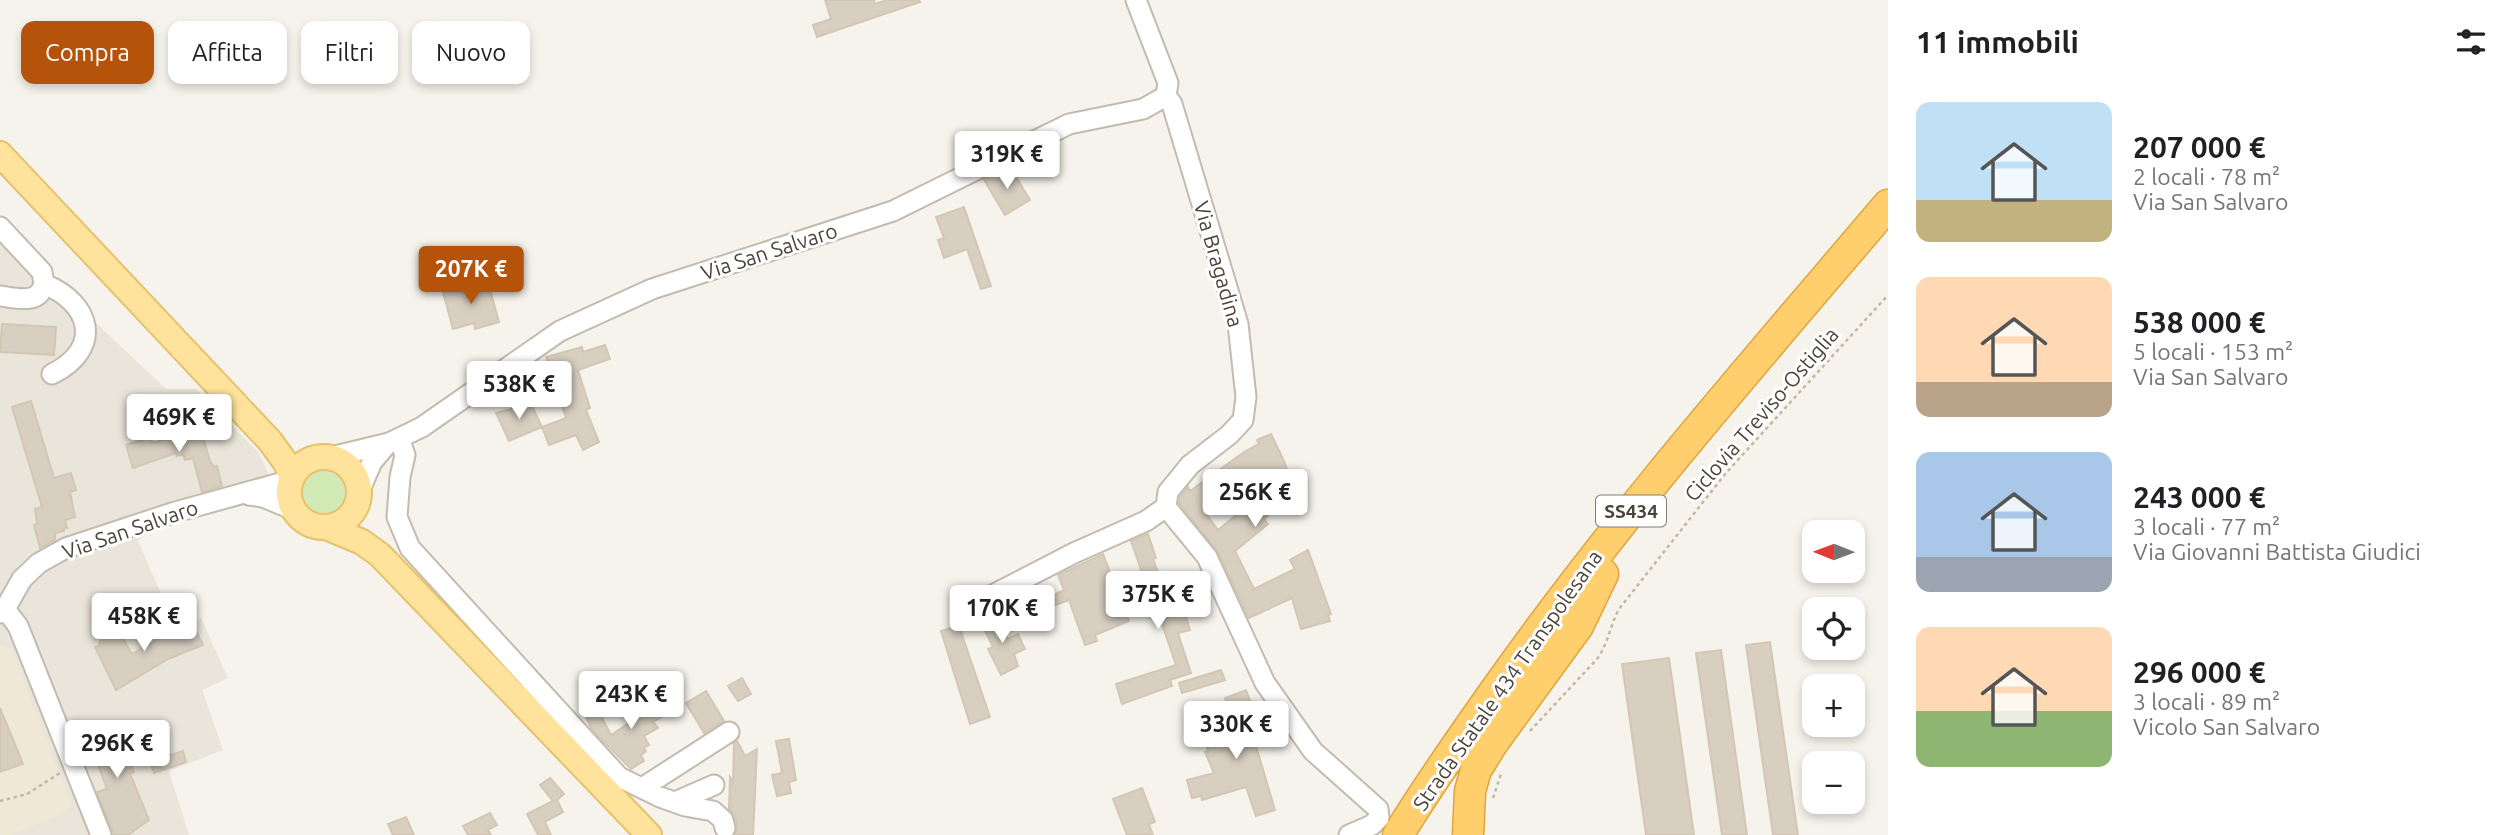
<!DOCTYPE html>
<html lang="it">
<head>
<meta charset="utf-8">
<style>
  :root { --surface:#fff; --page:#f2f2f2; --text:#202124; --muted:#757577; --accent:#b45309 }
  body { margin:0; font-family:Ubuntu,sans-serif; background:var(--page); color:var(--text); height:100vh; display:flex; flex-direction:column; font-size:26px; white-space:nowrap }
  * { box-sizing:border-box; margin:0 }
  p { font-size:23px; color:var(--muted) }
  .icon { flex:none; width:38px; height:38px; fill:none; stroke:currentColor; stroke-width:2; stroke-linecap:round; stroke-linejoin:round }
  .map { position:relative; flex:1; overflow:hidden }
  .panel { display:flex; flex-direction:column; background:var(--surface); width:630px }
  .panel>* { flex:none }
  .banner { position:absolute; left:21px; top:21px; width:665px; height:63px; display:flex; gap:14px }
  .needle { width:46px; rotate:271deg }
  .controls { position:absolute; left:1802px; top:520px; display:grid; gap:14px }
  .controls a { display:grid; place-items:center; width:63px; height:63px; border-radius:14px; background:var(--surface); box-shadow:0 4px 10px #0003; font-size:35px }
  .price { position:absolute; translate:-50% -60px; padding:0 16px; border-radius:7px; background:#fff; color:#222; font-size:23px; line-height:46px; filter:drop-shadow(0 2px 4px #0008) }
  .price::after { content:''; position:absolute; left:50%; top:42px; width:21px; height:16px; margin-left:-10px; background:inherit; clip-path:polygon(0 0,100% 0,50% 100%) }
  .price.on { background:var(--accent); color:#fff }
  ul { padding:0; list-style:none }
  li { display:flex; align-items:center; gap:21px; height:175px; padding:0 28px }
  li span { display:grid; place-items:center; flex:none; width:196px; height:140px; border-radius:14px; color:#555 }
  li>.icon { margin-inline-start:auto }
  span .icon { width:84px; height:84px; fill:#fffc; stroke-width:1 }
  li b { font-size:30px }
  h2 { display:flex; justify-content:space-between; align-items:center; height:84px; padding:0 28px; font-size:30px }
  .chip { padding:0 24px; border-radius:14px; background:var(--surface); box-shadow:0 4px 10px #0003; font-size:24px; line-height:63px }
  .chip.on { background:var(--accent); color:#fff }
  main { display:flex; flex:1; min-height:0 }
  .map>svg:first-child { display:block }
  .residential { fill:#eae5da }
  .education { fill:#efe8d6 }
  .green { fill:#d2eab5 }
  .building { fill:#d8cfc1; stroke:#d3c7b4; stroke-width:2; fill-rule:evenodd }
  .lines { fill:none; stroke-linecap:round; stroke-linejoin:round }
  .minor-casing { stroke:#c2bbae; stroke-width:23 }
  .major-casing { stroke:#e6c16a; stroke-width:28 }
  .highway-casing { stroke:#e0a43c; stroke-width:33 }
  .path { stroke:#c4b79f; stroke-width:2.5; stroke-dasharray:3.5 3.5; stroke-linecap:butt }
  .minor { stroke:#fff; stroke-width:19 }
  .major { stroke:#ffe39c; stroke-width:24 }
  .highway { stroke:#ffcf6e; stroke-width:30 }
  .labels { text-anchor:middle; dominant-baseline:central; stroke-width:6; stroke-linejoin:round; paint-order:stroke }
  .shield { fill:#fff; stroke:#817c74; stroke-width:2 }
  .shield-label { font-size:19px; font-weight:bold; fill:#4b4439 }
  .street-label { font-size:21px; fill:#4b4439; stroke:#fff }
</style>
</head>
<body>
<main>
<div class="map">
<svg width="1888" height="835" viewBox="0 0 1888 835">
  <rect width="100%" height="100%" fill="#f6f3ec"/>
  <path class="residential" d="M0 222 95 322 166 389H196L258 452 272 480 172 513 138 541 175 626 201 618 228 678 202 690 223 750 169 771 189 835H0Z"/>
  <path class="education" d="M0 645 12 649 71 804 63 814 10 835H0Z"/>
  <path class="green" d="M303 492a21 21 0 1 1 42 0a21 21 0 1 1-42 0Z"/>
  <path class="building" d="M825 0H874L875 4 887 0H919L920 2 817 37 813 25 831 19Z
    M1010 167 1030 200 1005 215 984 180Z
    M964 207 991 286 981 289 967 249 944 258 938 240 944 238 936 217Z
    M507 253 511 268 491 274 486 259Z
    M488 282 499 322 475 329 474 323 453 329 443 292Z
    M2 324 56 327 54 355 0 352Z
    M605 345 610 359 578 370 590 408 586 410 599 442 583 450 576 435 549 445 542 427 566 418 546 357 582 347 583 352Z
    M31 401 54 478 71 473 76 490 70 492 75 517 65 520 67 528H64V531L55 533V540L40 548 34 525 37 524 35 509 42 507 12 407Z
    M531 404 542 427 509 441 496 413Z
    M192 422 195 433 201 431 210 461 214 467 217 466 222 486 202 492 193 458 185 460 183 454 177 456 176 453 133 468 126 445 149 438 153 443 175 436 173 428Z
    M1271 434 1284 461 1295 492 1264 519 1268 524 1235 551 1254 589 1295 569 1290 560 1308 550 1331 614 1328 615 1330 621 1301 629 1292 598 1249 618 1218 552 1179 503 1180 497 1188 487 1190 491 1244 452 1259 444 1257 440ZM1220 494 1235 516 1218 530 1201 507Z
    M1148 534 1156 558 1153 559 1172 610 1183 607 1190 630 1178 633 1191 673 1170 680 1172 686 1122 704 1116 684 1176 665 1144 571 1142 572 1131 541Z
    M1103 554 1129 621 1095 635 1097 641 1085 645 1069 600 1047 608 1044 600 1064 590 1058 575Z
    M996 615 1008 639 1018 634 1025 649 1014 654 1018 666 1001 675 988 649 993 647 981 622Z
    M191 620 203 645 168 659 116 690 95 647 99 646 101 637 108 634 115 636 120 633 132 654Z
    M959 626 990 717 970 724 941 631Z
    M1770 642 1798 835H1773L1746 645Z
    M1721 650 1747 835H1722L1696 653Z
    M1669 658 1694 835H1646L1622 664Z
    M1221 670 1225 680 1182 693 1179 683Z
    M742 678 751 694 738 701 728 686Z
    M1246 690 1259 723 1250 726 1275 810 1256 816 1246 787 1202 800 1201 796 1192 798 1187 780 1214 773 1205 752H1208L1207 748 1221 745 1218 737 1232 732 1231 728 1236 727 1225 698Z
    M706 691 724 721 704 733 686 703Z
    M658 692 670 712 653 722 658 728 644 736 649 745 644 748 646 751 641 755 644 761 631 769 592 730 585 715 597 708 611 735 644 713 638 703Z
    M0 708 23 764 0 772Z
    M122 722 130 744 124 747 134 772 130 774 149 820 128 835H114L97 792 107 789 92 748 89 749 84 736Z
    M789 739 796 780 789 782 791 793 777 796 772 775 782 773 776 741Z
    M737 741 745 756 757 749 753 835H735L737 825 735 816 729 809 730 777 733 782 734 743Z
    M183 751 186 762 154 773 150 762Z
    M550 778 564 794 557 800 563 812 545 822 551 835H538L527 814 553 801 540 785Z
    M1142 788 1155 822 1149 824 1153 835H1127L1113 799Z
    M490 813 497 825 488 830 491 835H468L463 826Z
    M406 817 414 835H393L388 824Z"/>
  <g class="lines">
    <defs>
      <path id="minor" d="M1136 0 1168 83 1166 96 1172 104 1238 324 1246 397 1243 420 1229 435 1190 465 1168 492 1166 507 1207 557 1265 683 1313 751 1378 809 1379 818 1372 825 1349 835
        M0 227 42 272 44 284C92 303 103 349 52 374
        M0 296C17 298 39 305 44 284
        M399 438 405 455 400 477 397 517 410 548 619 777 660 797 685 806 713 811 723 820 725 828
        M331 457 389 443 422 427 560 331 652 289 893 211 1069 124 1143 109 1166 96
        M359 492 372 462 388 443
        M249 495 263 497 294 510
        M977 603 1074 553 1146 521 1166 507
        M5 609 18 626 101 835
        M0 613 5 609 22 579 39 563 66 548 172 513 291 480
        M642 788 729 732
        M675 802 714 785"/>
      <path id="major" d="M0 154 270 441 286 463 292 477
        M289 492a35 35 0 1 1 70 0a35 35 0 1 1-70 0Z
        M326 527 362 542 380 555 649 835"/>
      <path id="highway" d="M1398 835C1427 787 1460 741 1492 695 1613 523 1752 365 1888 205
        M1468 835 1470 791 1476 770 1492 744 1578 626 1603 574"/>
    </defs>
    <use href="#minor" class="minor-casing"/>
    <use href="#major" class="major-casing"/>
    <use href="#highway" class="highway-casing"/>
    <path class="path" d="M1530 731 1597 659C1608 644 1610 626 1619 609L1726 473 1888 295
      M1493 798 1501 774
      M0 801 27 794 60 773"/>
    <use href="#minor" class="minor"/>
    <use href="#major" class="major"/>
    <use href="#highway" class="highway"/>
  </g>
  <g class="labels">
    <rect class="shield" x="1596" y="495.5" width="70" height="31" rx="5"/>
    <g class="shield-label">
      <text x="1631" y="511">SS434</text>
    </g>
    <g class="street-label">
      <text transform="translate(769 251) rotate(-18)">Via San Salvaro</text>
      <text transform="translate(1219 264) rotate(74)">Via Bragadina</text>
      <text transform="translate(1761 414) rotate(-49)">Ciclovia Treviso-Ostiglia</text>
      <text transform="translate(130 529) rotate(-19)">Via San Salvaro</text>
      <text transform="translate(1507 680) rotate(-55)">Strada Statale 434 Transpolesana</text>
    </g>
  </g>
</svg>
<div class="controls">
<a><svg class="needle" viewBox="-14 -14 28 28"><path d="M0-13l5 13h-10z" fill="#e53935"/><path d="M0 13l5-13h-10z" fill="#757577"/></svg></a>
<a><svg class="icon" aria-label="locate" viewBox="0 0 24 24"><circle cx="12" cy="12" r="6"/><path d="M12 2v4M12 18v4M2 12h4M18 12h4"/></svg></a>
<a>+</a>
<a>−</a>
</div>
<b class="price" style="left:1007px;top:191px">319K €</b>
<b class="price on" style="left:471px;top:306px">207K €</b>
<b class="price" style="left:519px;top:421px">538K €</b>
<b class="price" style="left:179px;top:454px">469K €</b>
<b class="price" style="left:1255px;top:529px">256K €</b>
<b class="price" style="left:1158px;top:631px">375K €</b>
<b class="price" style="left:1002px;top:645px">170K €</b>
<b class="price" style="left:144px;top:653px">458K €</b>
<b class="price" style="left:631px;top:731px">243K €</b>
<b class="price" style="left:1236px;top:761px">330K €</b>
<b class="price" style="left:117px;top:780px">296K €</b>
<div class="banner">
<a class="chip on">Compra</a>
<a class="chip">Affitta</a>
<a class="chip">Filtri</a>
<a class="chip">Nuovo</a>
</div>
</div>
<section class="panel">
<h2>11 immobili<svg class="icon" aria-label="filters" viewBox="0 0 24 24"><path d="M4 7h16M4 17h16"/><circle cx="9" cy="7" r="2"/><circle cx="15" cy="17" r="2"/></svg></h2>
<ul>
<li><span style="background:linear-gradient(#bfe0f5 70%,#c2b280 0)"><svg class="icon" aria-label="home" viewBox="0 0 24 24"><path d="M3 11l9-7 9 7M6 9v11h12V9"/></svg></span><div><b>207 000 €</b><p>2 locali · 78 m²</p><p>Via San Salvaro</p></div></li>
<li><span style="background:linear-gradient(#ffd9b3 75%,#b9a48a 0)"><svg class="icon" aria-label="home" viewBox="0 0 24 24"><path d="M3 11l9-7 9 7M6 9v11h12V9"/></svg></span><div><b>538 000 €</b><p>5 locali · 153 m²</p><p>Via San Salvaro</p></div></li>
<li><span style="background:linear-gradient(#a9c7e8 75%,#9aa5b1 0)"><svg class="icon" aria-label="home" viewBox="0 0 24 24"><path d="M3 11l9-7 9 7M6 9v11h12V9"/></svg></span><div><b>243 000 €</b><p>3 locali · 77 m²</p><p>Via Giovanni Battista Giudici</p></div></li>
<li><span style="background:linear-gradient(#ffd9b3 60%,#8fb573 0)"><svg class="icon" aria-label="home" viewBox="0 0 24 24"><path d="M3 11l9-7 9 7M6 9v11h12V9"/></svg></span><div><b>296 000 €</b><p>3 locali · 89 m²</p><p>Vicolo San Salvaro</p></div></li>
</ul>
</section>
</main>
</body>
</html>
